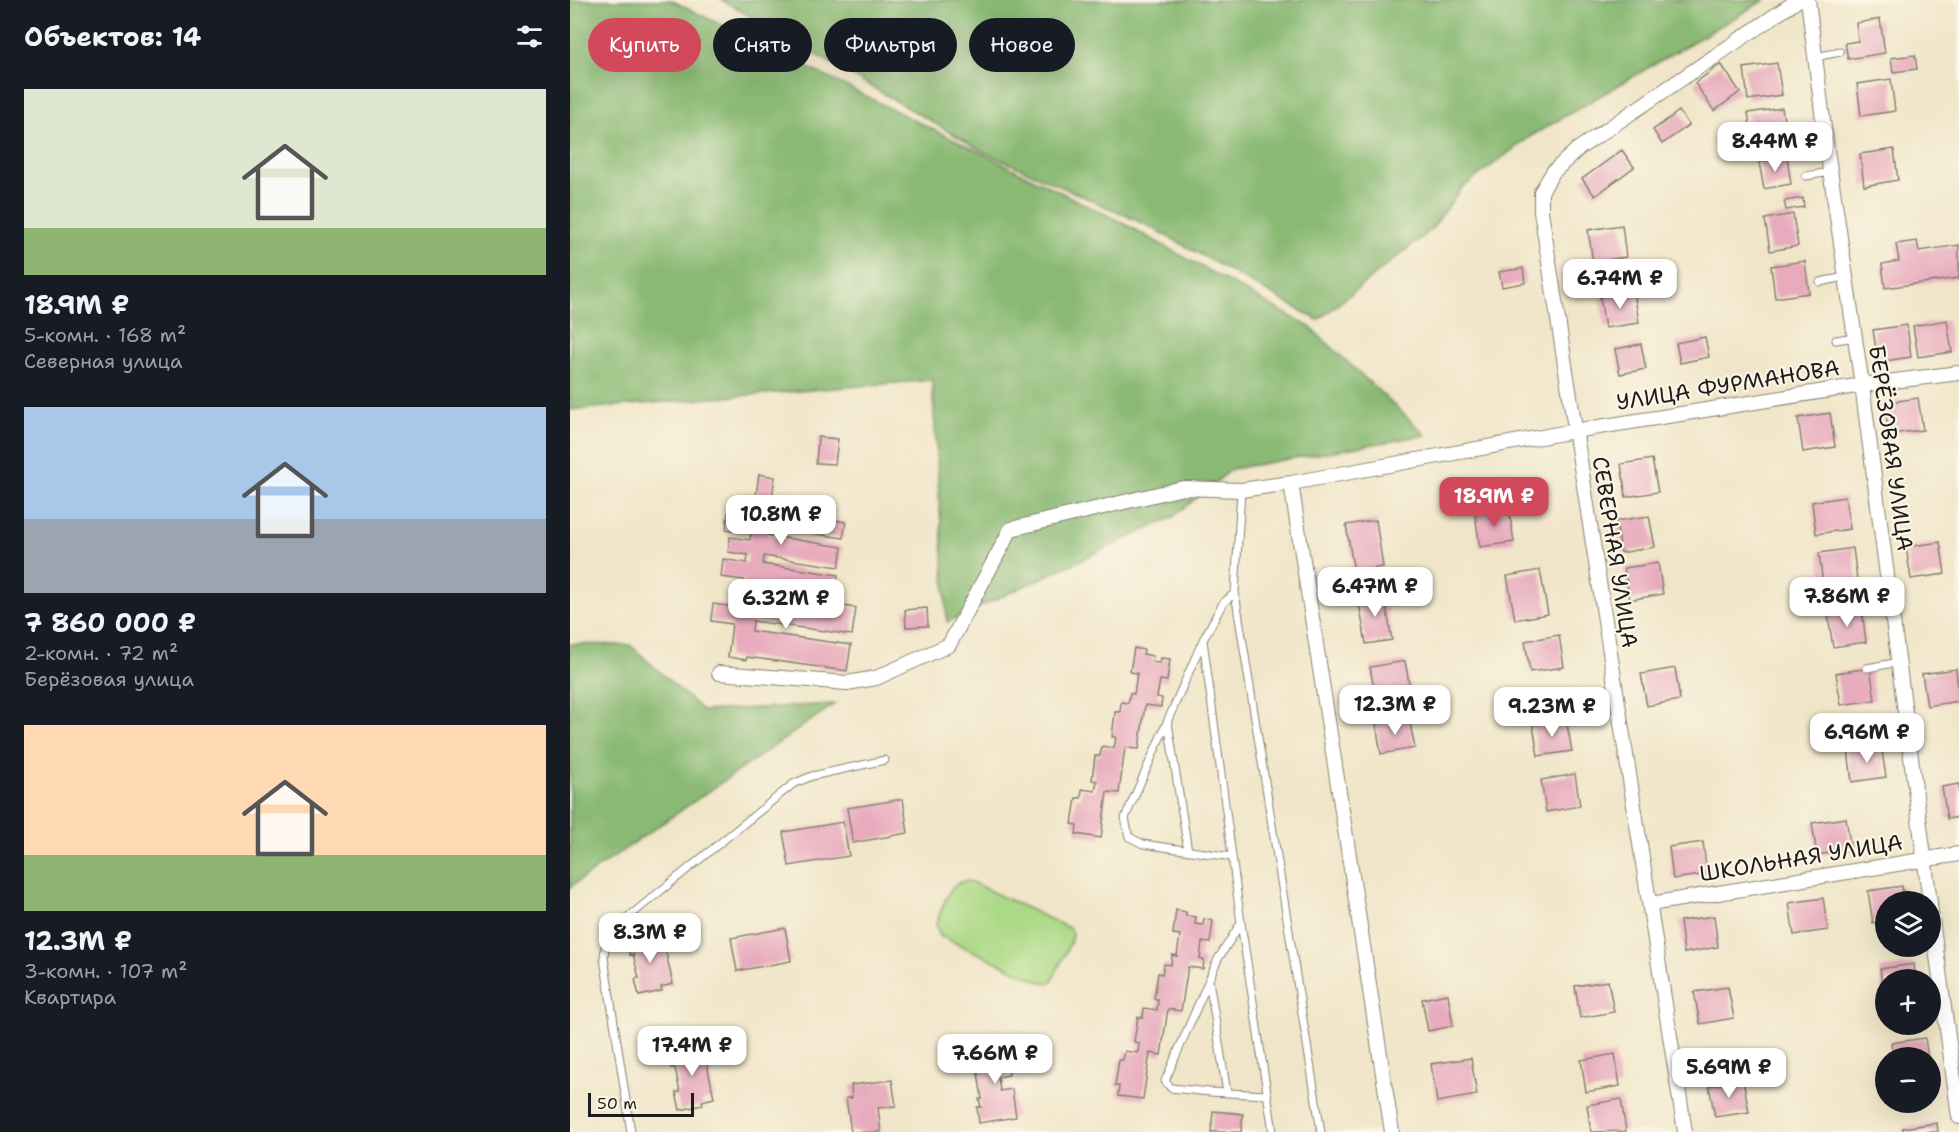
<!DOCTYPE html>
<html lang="ru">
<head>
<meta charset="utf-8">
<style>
  :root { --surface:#171b24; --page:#20242c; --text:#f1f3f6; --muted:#9ea1a6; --accent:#d1495b }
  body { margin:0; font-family:"Shantell Sans",sans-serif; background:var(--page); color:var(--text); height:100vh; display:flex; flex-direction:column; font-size:22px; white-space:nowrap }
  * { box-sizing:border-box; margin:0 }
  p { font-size:20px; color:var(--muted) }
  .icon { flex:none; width:33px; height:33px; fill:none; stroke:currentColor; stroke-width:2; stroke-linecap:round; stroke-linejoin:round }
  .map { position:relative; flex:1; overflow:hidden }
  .side { display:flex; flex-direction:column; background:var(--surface); width:570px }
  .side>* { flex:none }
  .banner { position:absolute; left:18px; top:18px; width:570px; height:54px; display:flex; gap:12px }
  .controls { position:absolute; left:1305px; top:891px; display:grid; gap:12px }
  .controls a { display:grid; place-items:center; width:66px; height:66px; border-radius:50%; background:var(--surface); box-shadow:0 6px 24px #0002; font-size:30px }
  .scale { position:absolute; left:18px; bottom:15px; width:106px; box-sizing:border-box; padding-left:6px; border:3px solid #1c1c1c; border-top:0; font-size:16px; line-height:21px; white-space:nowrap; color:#1c1c1c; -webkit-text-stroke:4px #fcf5e5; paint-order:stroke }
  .price { position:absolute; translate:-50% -51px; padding:0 14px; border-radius:12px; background:#fff; color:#222; font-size:20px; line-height:39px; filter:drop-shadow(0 2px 3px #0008) }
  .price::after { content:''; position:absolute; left:50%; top:36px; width:18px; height:14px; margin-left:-9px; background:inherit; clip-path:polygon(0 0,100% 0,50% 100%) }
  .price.on { background:var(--accent); color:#fff }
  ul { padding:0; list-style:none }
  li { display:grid; align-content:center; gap:12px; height:318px; padding:0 24px }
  li span { display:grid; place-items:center; height:186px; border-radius:0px; color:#555 }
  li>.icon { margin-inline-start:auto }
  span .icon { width:108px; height:108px; fill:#fffc; stroke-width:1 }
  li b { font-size:26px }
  h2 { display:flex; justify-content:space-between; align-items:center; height:72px; padding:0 24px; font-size:26px }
  .pill { padding:0 21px; border-radius:27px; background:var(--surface); box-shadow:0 6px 24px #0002; font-size:21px; line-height:54px }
  .pill.on { background:var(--accent); color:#fff }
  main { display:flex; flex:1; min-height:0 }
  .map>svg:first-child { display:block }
  .green { fill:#acd986; stroke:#647a51; stroke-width:1.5 }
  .forest { fill:#89b973; stroke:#526a48; stroke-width:1.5 }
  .building { fill:#e7abbd }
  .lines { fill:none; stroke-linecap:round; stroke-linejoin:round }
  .service-casing { stroke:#868072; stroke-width:9 }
  .minor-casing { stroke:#868072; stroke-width:16 }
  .service { stroke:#fff; stroke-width:7 }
  .minor { stroke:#fff; stroke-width:14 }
  .labels { text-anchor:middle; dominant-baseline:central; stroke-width:4.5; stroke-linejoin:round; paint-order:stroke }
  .street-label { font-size:22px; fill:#1c1c1c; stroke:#fcf5e5 }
</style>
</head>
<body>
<main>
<section class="side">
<h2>Объектов: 14<svg class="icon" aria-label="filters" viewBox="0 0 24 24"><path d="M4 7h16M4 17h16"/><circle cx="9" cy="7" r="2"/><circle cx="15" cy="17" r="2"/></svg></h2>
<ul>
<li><span style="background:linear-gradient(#dfe7d0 75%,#8fb573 0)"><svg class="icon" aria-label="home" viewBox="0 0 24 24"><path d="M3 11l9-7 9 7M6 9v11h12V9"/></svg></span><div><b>18.9M ₽</b><p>5-комн. · 168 m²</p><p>Северная улица</p></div></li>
<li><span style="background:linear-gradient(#a9c7e8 60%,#9aa5b1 0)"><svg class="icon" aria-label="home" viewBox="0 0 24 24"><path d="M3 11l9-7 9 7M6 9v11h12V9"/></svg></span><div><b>7 860 000 ₽</b><p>2-комн. · 72 m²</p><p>Берёзовая улица</p></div></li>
<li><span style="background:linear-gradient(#ffd9b3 70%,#8fb573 0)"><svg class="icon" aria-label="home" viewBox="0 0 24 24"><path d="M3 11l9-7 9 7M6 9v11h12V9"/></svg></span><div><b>12.3M ₽</b><p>3-комн. · 107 m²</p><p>Квартира</p></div></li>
</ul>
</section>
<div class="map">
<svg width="1389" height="1132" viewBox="0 0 1389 1132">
  <rect width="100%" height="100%" fill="#fcf5e5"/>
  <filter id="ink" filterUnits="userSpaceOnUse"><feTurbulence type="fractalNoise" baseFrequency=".0167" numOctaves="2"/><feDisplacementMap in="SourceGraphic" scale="12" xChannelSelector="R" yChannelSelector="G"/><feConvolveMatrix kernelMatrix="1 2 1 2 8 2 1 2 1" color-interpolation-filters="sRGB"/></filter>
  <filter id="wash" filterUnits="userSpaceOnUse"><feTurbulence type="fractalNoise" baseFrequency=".008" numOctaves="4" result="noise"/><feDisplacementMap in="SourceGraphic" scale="24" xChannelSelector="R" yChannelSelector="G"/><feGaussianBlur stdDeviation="1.35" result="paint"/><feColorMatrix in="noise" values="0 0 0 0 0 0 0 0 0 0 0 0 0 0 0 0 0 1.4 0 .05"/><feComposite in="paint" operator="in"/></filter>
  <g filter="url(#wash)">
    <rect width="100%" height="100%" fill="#f0e5c8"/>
    <path class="green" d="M396 881 401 882 499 928 502 933 501 941 482 981 478 983 468 981 370 936 366 925 368 919C374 904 378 883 396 881Z"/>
    <path class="forest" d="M0 0H101L551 222 740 327 856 435 662 469 603 517 377 622 362 380 0 410Z
      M152 0H1195L961 136 892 188 861 230 748 320 581 227 414 152Z
      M0 644 60 645 133 711 265 704 0 887Z"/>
    <g id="blocks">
      <path class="building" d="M1310 19 1315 53 1278 59 1275 43 1288 41 1286 23Z
        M1345 55 1347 69 1323 72 1321 58Z
        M1207 63 1212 95 1178 100 1174 68Z
        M1151 64 1170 92 1144 111 1125 83Z
        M1321 79 1325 111 1291 116 1287 84Z
        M1212 108 1217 140 1183 145 1178 113Z
        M1109 111 1119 125 1092 144 1083 130Z
        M1324 149 1328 180 1294 186 1290 154Z
        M1052 150 1064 167 1025 196 1012 179Z
        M1217 157 1221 184 1194 189 1189 162Z
        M1233 198 1234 207 1216 210 1214 201Z
        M1223 214 1228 246 1200 251 1195 219Z
        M1052 225 1056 257 1023 262 1018 230Z
        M1347 241 1349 251 1389 245V278L1315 288 1312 264 1329 261 1326 244Z
        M1235 261 1239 293 1205 298 1201 266Z
        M953 268 955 283 932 287 929 272Z
        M1064 291 1069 323 1035 328 1030 297Z
        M1377 320 1382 352 1348 357 1343 326Z
        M1337 325 1341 357 1308 362 1303 330Z
        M1135 337 1139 357 1110 363 1106 343Z
        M1071 344 1076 369 1050 374 1045 349Z
        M1348 398 1353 430 1319 434 1314 403Z
        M1260 413 1265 447 1233 452 1228 418Z
        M248 437 268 439 265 464 246 463Z
        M1082 459 1088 492 1056 497 1051 464Z
        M189 474 205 477 200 511 276 522 273 538 198 527 197 535 272 547 269 567 194 556 193 564 268 575 265 594 190 582 189 588 173 586 174 580 151 577 153 559 177 563 178 555 158 552 160 537 180 540 181 533 156 529 158 513 183 517Z
        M1275 497 1280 529 1246 534 1242 502Z
        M939 510 944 542 910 547 905 515Z
        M1079 516 1085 547 1051 553 1046 521Z
        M806 520 813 567 784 572 776 525Z
        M1370 542 1375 574 1341 579 1336 547Z
        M1283 548 1287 580 1253 585 1249 553Z
        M1088 563 1093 594 1060 600 1054 568Z
        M970 570 978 614 945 620 937 576Z
        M168 588 186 590 185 593 286 608 282 635 183 621 182 631 281 645 277 671 177 657 176 660 158 657 162 624 141 621 143 604 165 607Z
        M814 593 822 640 796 644 788 597Z
        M357 608 358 626 336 627 335 610Z
        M1292 610 1296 642 1263 647 1258 615Z
        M989 635 994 667 960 672 955 641Z
        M564 648 574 650 573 654 583 656 582 662 590 663 591 658 600 659 597 681 590 680 587 697 592 698 591 707 575 705 569 749 555 748 549 793 537 792 531 838 506 834 507 825 502 824 506 798H511L512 789 525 791 527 781 522 780 525 756H530L532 746 544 748 546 737H542L545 712H550L551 702 558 703 560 693 564 694 567 673 560 672Z
        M835 661 843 705 808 711 800 667Z
        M1105 668 1110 700 1077 706 1071 674Z
        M1300 668 1305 700 1271 705 1266 673Z
        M1386 669 1389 701 1357 706 1352 674Z
        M839 718 845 748 811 754 806 724Z
        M996 719 1002 751 968 756 963 725Z
        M1311 745 1316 777 1282 782 1278 750Z
        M1005 774 1010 806 976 812 971 780Z
        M1389 784V817L1377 819 1372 787Z
        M333 799 338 833 283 843 277 808Z
        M1276 818 1281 850 1247 855 1242 823Z
        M273 822 279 856 219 866 213 832Z
        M1133 842 1137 874 1103 879 1099 847Z
        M1332 886 1334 902H1316V921L1303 923 1298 891Z
        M1253 898 1258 930 1224 935 1219 903Z
        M606 910 616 912V916L626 917 625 924 633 925 634 919 643 921 640 943 632 942 630 959 634 960 633 969 618 967 611 1011 598 1009 591 1055 580 1053 573 1099 548 1096 549 1086H545L549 1060H553L555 1051 568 1053 569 1043 564 1042 568 1017 573 1018 574 1008 587 1010 588 999H584L588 973 592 974 594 964 601 965 602 955 607 956 610 935 603 934Z
        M1144 916 1148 947 1114 953 1110 921Z
        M215 928 221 961 167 971 161 938Z
        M79 934 80 938 92 935 103 984 91 987 92 991 69 996 65 979 69 978 63 954 60 955 56 940Z
        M1344 964 1346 980H1316L1314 1000 1310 969Z
        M1038 981 1044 1012 1010 1018 1005 986Z
        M1158 987 1164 1018 1130 1024 1124 992Z
        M878 994 883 1026 858 1031 852 999Z
        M1355 1038 1358 1058H1323L1321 1043Z
        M442 1047 444 1059 440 1060 441 1067H438L439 1075 428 1077 430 1091 442 1089 446 1117 409 1123 407 1107H411L409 1099H412L405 1053Z
        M121 1048 122 1051 134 1049 144 1098 132 1101 133 1105 110 1110 106 1092H110L105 1068H101L97 1053Z
        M1045 1054 1050 1086 1016 1092 1011 1060Z
        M901 1058 907 1095 867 1102 861 1064Z
        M322 1080 326 1106 308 1108 311 1132H281L276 1098H282L281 1085Z
        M1173 1080 1179 1112 1145 1117 1139 1086Z
        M1051 1099 1056 1131 1021 1132 1017 1105Z
        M643 1111 673 1114 671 1132H641Z
        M1367 1123 1368 1132H1333V1128Z"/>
    </g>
  </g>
  <g filter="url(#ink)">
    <use href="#blocks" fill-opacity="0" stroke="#868072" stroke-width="1.5"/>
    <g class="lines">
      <defs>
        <path id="service" d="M1245 57 1270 52
          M1227 141 1255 136
          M1236 176 1260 172
          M1250 282 1275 277
          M1266 340 1285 337
          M671 490 665 593 751 1132
          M633 640 671 923 703 1132
          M1297 668 1329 662
          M598 723 618 851
          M662 857 573 844 559 837 555 818 633 640 653 603 665 593
          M671 923 648 959 595 1081 601 1088 640 1092 697 1095
          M639 980 657 1093
          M61 1132 34 958 35 948 46 927 223 784 242 776 315 760"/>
        <path id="minor" d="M1238 0 1255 136 1292 385 1360 902
          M721 483 822 1132
          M149 673 277 683 306 678 379 645 441 529 613 488 671 490 721 483 1004 431 1292 385 1389 373
          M1080 904 1389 854
          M1360 905 1389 1117
          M1115 1132 971 211V192L983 172 1008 149 1228 0"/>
      </defs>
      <use href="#service" class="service-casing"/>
      <use href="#minor" class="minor-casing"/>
      <use href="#service" class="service"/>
      <use href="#minor" class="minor"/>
    </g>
  </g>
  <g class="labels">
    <g class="street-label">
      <text transform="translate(1158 385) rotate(-9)">УЛИЦА ФУРМАНОВА</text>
      <text transform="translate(1321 448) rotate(82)">БЕРЁЗОВАЯ УЛИЦА</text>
      <text transform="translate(1045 552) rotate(81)">СЕВЕРНАЯ УЛИЦА</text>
      <text transform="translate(1231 858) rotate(-9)">ШКОЛЬНАЯ УЛИЦА</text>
    </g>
  </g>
</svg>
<div class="controls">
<a><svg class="icon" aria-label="layers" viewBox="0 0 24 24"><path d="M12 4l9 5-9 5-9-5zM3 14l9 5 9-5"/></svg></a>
<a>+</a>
<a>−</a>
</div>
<div class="scale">50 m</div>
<b class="price" style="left:1205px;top:173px">8.44M ₽</b>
<b class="price" style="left:1050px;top:310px">6.74M ₽</b>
<b class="price on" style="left:924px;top:528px">18.9M ₽</b>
<b class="price" style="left:211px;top:546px">10.8M ₽</b>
<b class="price" style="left:805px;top:618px">6.47M ₽</b>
<b class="price" style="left:1277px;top:628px">7.86M ₽</b>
<b class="price" style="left:216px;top:630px">6.32M ₽</b>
<b class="price" style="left:825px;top:736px">12.3M ₽</b>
<b class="price" style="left:982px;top:738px">9.23M ₽</b>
<b class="price" style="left:1297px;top:764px">6.96M ₽</b>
<b class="price" style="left:80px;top:964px">8.3M ₽</b>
<b class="price" style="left:122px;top:1077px">17.4M ₽</b>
<b class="price" style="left:425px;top:1085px">7.66M ₽</b>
<b class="price" style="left:1159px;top:1099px">5.69M ₽</b>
<div class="banner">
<a class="pill on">Купить</a>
<a class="pill">Снять</a>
<a class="pill">Фильтры</a>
<a class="pill">Новое</a>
</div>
</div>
</main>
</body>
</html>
